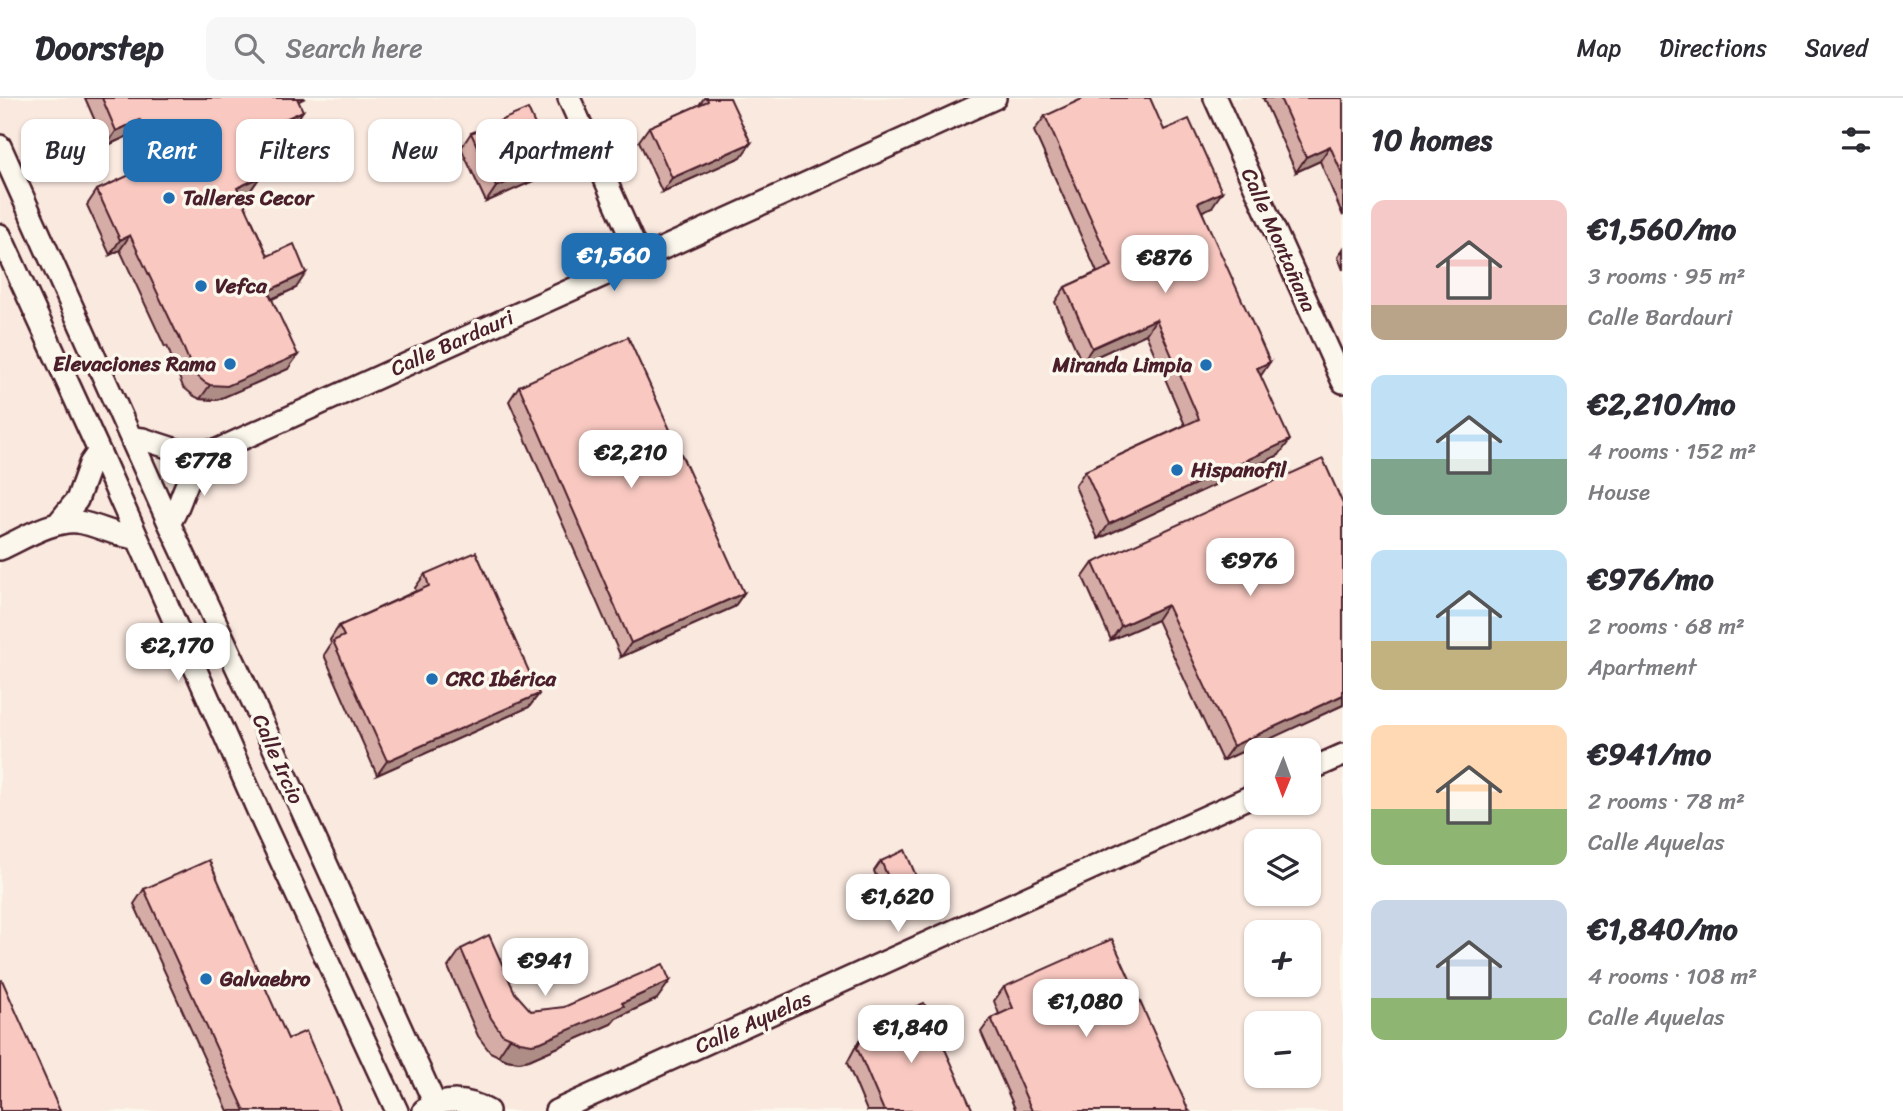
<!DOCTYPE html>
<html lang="en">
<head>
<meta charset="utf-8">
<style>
  :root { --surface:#fff; --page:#f7f7f7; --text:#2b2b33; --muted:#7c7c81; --line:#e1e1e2; --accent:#1f6fb2 }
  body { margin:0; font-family:Sriracha,sans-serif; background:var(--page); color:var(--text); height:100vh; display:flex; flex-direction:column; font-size:26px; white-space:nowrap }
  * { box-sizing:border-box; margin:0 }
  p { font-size:23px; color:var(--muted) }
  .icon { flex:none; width:38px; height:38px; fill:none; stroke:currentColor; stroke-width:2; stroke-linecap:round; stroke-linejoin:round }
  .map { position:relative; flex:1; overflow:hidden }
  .details { display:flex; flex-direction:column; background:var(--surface); width:560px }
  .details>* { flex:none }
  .top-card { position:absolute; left:21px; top:21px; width:665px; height:63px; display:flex; gap:14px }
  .needle { width:46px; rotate:181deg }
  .controls { position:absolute; left:1244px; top:640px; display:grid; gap:14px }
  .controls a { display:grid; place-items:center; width:77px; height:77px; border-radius:14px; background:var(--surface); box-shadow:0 2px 5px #0004; font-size:35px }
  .price { position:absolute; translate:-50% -60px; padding:0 16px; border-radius:14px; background:#fff; color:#222; font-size:23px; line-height:46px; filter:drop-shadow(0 2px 4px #0008) }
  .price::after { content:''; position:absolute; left:50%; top:42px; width:21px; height:16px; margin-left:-10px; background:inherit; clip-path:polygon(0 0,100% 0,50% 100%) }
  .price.on { background:var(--accent); color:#fff }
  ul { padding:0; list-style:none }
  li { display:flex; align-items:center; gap:21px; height:175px; padding:0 28px }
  li span { display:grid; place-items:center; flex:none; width:196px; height:140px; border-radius:14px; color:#555 }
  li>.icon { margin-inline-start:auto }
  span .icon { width:84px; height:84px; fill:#fffc; stroke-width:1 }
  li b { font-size:30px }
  h2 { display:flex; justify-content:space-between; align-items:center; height:84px; padding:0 28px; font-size:30px }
  .pill { padding:0 24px; border-radius:14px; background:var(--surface); box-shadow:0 2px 5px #0004; font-size:24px; line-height:63px }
  .pill.on { background:var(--accent); color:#fff }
  header { display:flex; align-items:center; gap:42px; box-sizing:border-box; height:98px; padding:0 35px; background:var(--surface); border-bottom:2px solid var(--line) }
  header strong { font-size:33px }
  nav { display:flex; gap:38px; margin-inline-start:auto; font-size:24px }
  .search { width:490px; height:63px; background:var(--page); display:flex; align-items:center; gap:18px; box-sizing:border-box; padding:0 24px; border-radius:14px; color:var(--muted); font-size:26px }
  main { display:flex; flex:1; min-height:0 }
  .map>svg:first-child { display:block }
  .built { fill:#fae9df; fill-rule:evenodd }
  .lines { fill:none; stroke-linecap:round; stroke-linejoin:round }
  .minor-casing { stroke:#4a1f2b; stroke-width:26 }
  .minor { stroke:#fbf7ec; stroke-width:21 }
  .wall { fill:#d6ada6; stroke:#4a1f2b; stroke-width:2 }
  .shaded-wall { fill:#ae8d87; stroke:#4a1f2b; stroke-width:2 }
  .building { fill:#f9c9c1; stroke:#4a1f2b; stroke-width:2 }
  .poi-dot { fill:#1f6fb2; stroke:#fbf7ec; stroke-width:2.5 }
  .labels { text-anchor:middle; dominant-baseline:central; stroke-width:7; stroke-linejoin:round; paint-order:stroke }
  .poi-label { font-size:21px; font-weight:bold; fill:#4a1f2b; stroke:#fbf7ec; text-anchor:start }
  .street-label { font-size:21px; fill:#4a1f2b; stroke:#fbf7ec }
</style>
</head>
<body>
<header>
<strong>Doorstep</strong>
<div class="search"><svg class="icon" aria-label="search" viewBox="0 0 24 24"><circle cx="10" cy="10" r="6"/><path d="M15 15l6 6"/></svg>Search here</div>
<nav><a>Map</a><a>Directions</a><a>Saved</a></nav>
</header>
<main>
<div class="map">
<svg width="1343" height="1013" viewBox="0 0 1343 1013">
  <rect width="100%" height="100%" fill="#fbf7ec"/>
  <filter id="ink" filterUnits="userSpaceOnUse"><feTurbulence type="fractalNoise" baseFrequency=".0143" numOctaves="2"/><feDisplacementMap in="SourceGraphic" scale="14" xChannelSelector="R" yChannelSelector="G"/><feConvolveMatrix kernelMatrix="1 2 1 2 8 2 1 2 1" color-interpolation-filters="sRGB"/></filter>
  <g filter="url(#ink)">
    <path class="built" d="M0 0H1343V1013H0ZM1256 653H1309V705H1256ZM1256 744H1309V796H1256ZM1256 835H1309V887H1256ZM1256 926H1309V978H1256Z"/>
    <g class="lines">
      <defs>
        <path id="minor" d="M569 0 640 160
          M1215 0 1343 284
          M0 48 169 425 253 604 435 1006
          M0 137 99 353 264 726 397 1013
          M132 340 143 341 180 353H215
          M59 424 77 402 90 366 99 353
          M169 425C178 413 180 401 186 388 191 374 205 363 215 353L995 0
          M0 451C22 441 54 421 78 424 98 427 115 438 137 440
          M1309 672 1343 657
          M424 1012C445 1000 467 1000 488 1013
          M556 1013 1256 696"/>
      </defs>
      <use href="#minor" class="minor-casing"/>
      <use href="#minor" class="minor"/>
    </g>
    <path class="wall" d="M85 0H305L299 3 293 28 247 49 260 79 250 93 241 98 268 158 296 190 272 201 288 271 217 302 200 301 194 298 183 289 167 248 165 249 120 152 110 157 87 107 97 92 145 71 130 37 106 48Z
      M704 0H730L741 59 662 94 639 43 649 29 699 7Z
      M1263 0H1343V118L1320 63 1296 74Z
      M1045 18 1164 32 1212 109 1202 113 1260 278 1279 357 1098 441 1075 388 1085 373 1185 327 1146 236 1082 265 1055 204 1065 189 1097 174 1034 33Z
      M471 35 552 65 542 79 486 104 461 50Z
      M1343 151V172L1338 159Z
      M519 288 744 495 734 509 621 559 509 303Z
      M1343 406V607L1222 663 1157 522 1111 542 1083 479 1093 465Z
      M425 476 539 596 529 609 377 677 324 557 331 546 330 542 339 528 416 493 415 490Z
      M881 763 922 792 915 801 891 811 874 773Z
      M144 791 288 941 341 1013H228L134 806Z
      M461 851 531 913 657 901 616 920 611 926 529 962 519 964 507 962 490 954 478 938 448 869Z
      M1004 889 1189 1013H1016L981 934 991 920 999 916 994 903Z
      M867 930 973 1013H867L847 965 857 946Z"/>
    <path class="shaded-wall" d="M303 13 293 28 233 55 243 40Z
      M140 22 130 37 106 48 116 33Z
      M751 45 741 59 662 94 672 80Z
      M1330 48 1320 63 1296 74 1306 59Z
      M552 65 542 79 486 104 496 89Z
      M260 79 250 93 227 104 237 90Z
      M1222 94 1212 109 1187 120 1198 105Z
      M130 137 120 152 110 157 120 142Z
      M306 175 296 190 258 207 268 193Z
      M1156 221 1146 236 1082 265 1092 250Z
      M298 257 288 271 217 302 200 301 210 287Z
      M1270 264 1260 279 1257 270Z
      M1290 342 1279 357 1098 441 1109 426Z
      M744 495 734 509 621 559 631 545Z
      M1167 507 1157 522 1111 542 1121 528Z
      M539 596 529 609 377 677 387 663Z
      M1343 597V607L1222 663 1233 648Z
      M922 792 915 801 891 811 898 802Z
      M670 883 657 901 616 920 611 926 529 962 519 964 507 962 498 958 510 940 622 905Z"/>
    <path class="building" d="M102 0H297L303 13 243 40 260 79 237 90 268 158 294 146 306 175 268 193 298 257 227 288 210 287 204 284 194 275 177 234H176L130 137 120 142 97 92 158 64 140 22 116 33Z
      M707 0H730L751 45 672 80 649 29 708 3Z
      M1084 0H1150L1164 32 1189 21 1222 94 1198 105 1270 264 1257 270 1290 342 1109 426 1085 373 1199 321 1156 221 1092 250 1065 189 1112 168 1045 18Z
      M1280 0H1343V78L1330 48 1306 59Z
      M528 11 552 65 496 89 471 35Z
      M628 239 744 495 631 545 519 288Z
      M1323 361 1343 406V597L1233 648 1167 507 1121 528 1093 465Z
      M476 454 539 596 387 663 333 543 344 538 339 528 429 488 425 476Z
      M905 752 922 792 898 802 881 763Z
      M209 762 288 941 306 933 341 1013H245L144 791Z
      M489 837 515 895 531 913 564 909 663 866 670 883 622 905 624 908 541 944 532 946 520 944 502 936 491 920 461 851Z
      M1112 841 1189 1013H1032L991 920 1013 910 1004 889Z
      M2 882 60 1013H0V883Z
      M924 905 973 1013H884L857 950 867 930Z"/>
  </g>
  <g class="poi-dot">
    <circle cx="169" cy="100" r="7"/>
    <circle cx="201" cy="188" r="7"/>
    <circle cx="230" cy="266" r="7"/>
    <circle cx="1206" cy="267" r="7"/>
    <circle cx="1177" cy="372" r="7"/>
    <circle cx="432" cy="581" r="7"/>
    <circle cx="206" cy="881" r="7"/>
  </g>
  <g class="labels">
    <g class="poi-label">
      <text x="183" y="100">Talleres Cecor</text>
      <text x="215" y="188">Vefca</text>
      <text x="216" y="266" text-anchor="end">Elevaciones Rama</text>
      <text x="1192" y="267" text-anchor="end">Miranda Limpia</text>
      <text x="1191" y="372">Hispanofil</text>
      <text x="446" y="581">CRC Ibérica</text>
      <text x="220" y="881">Galvaebro</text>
    </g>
    <g class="street-label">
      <text transform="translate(1279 142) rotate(66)">Calle Montañana</text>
      <text transform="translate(452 245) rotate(-24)">Calle Bardauri</text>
      <text transform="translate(278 661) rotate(66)">Calle Ircio</text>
      <text transform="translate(753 924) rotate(-24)">Calle Ayuelas</text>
    </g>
  </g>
</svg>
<div class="controls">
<a><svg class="needle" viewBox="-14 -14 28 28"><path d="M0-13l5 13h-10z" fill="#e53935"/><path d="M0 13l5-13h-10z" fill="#7c7c81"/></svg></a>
<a><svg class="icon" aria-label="layers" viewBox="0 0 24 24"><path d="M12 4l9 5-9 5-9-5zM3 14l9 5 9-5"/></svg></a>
<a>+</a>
<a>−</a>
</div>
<b class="price on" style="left:614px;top:195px">€1,560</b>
<b class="price" style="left:1165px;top:197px">€876</b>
<b class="price" style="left:631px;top:392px">€2,210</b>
<b class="price" style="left:204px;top:400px">€778</b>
<b class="price" style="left:1250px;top:500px">€976</b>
<b class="price" style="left:178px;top:585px">€2,170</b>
<b class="price" style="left:898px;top:836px">€1,620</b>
<b class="price" style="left:545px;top:900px">€941</b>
<b class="price" style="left:1086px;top:941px">€1,080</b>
<b class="price" style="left:911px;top:967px">€1,840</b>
<div class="top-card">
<a class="pill">Buy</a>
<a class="pill on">Rent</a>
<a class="pill">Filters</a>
<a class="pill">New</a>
<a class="pill">Apartment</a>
</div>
</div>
<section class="details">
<h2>10 homes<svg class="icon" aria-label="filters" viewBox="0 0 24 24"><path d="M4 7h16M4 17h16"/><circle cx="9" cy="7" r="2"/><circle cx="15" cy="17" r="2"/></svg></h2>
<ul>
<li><span style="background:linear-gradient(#f6c9c9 75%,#b9a48a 0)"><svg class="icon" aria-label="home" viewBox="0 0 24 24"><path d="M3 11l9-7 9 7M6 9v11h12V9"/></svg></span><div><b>€1,560/mo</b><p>3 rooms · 95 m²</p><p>Calle Bardauri</p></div></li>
<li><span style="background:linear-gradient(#bfe0f5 60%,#7fa58c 0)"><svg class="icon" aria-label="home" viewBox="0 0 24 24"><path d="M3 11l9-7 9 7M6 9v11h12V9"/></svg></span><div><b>€2,210/mo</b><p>4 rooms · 152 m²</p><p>House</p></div></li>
<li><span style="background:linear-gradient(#bfe0f5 65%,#c2b280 0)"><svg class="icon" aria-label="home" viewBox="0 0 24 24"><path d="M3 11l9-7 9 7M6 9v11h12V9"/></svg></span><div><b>€976/mo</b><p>2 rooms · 68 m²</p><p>Apartment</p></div></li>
<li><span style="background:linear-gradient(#ffd9b3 60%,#8fb573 0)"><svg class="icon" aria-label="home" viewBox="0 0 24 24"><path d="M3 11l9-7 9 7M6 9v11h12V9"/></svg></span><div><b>€941/mo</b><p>2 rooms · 78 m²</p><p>Calle Ayuelas</p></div></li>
<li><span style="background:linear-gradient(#c9d6e8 70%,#8fb573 0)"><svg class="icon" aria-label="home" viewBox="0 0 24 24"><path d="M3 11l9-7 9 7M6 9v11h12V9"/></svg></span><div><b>€1,840/mo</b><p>4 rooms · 108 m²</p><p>Calle Ayuelas</p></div></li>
</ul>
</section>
</main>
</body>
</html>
